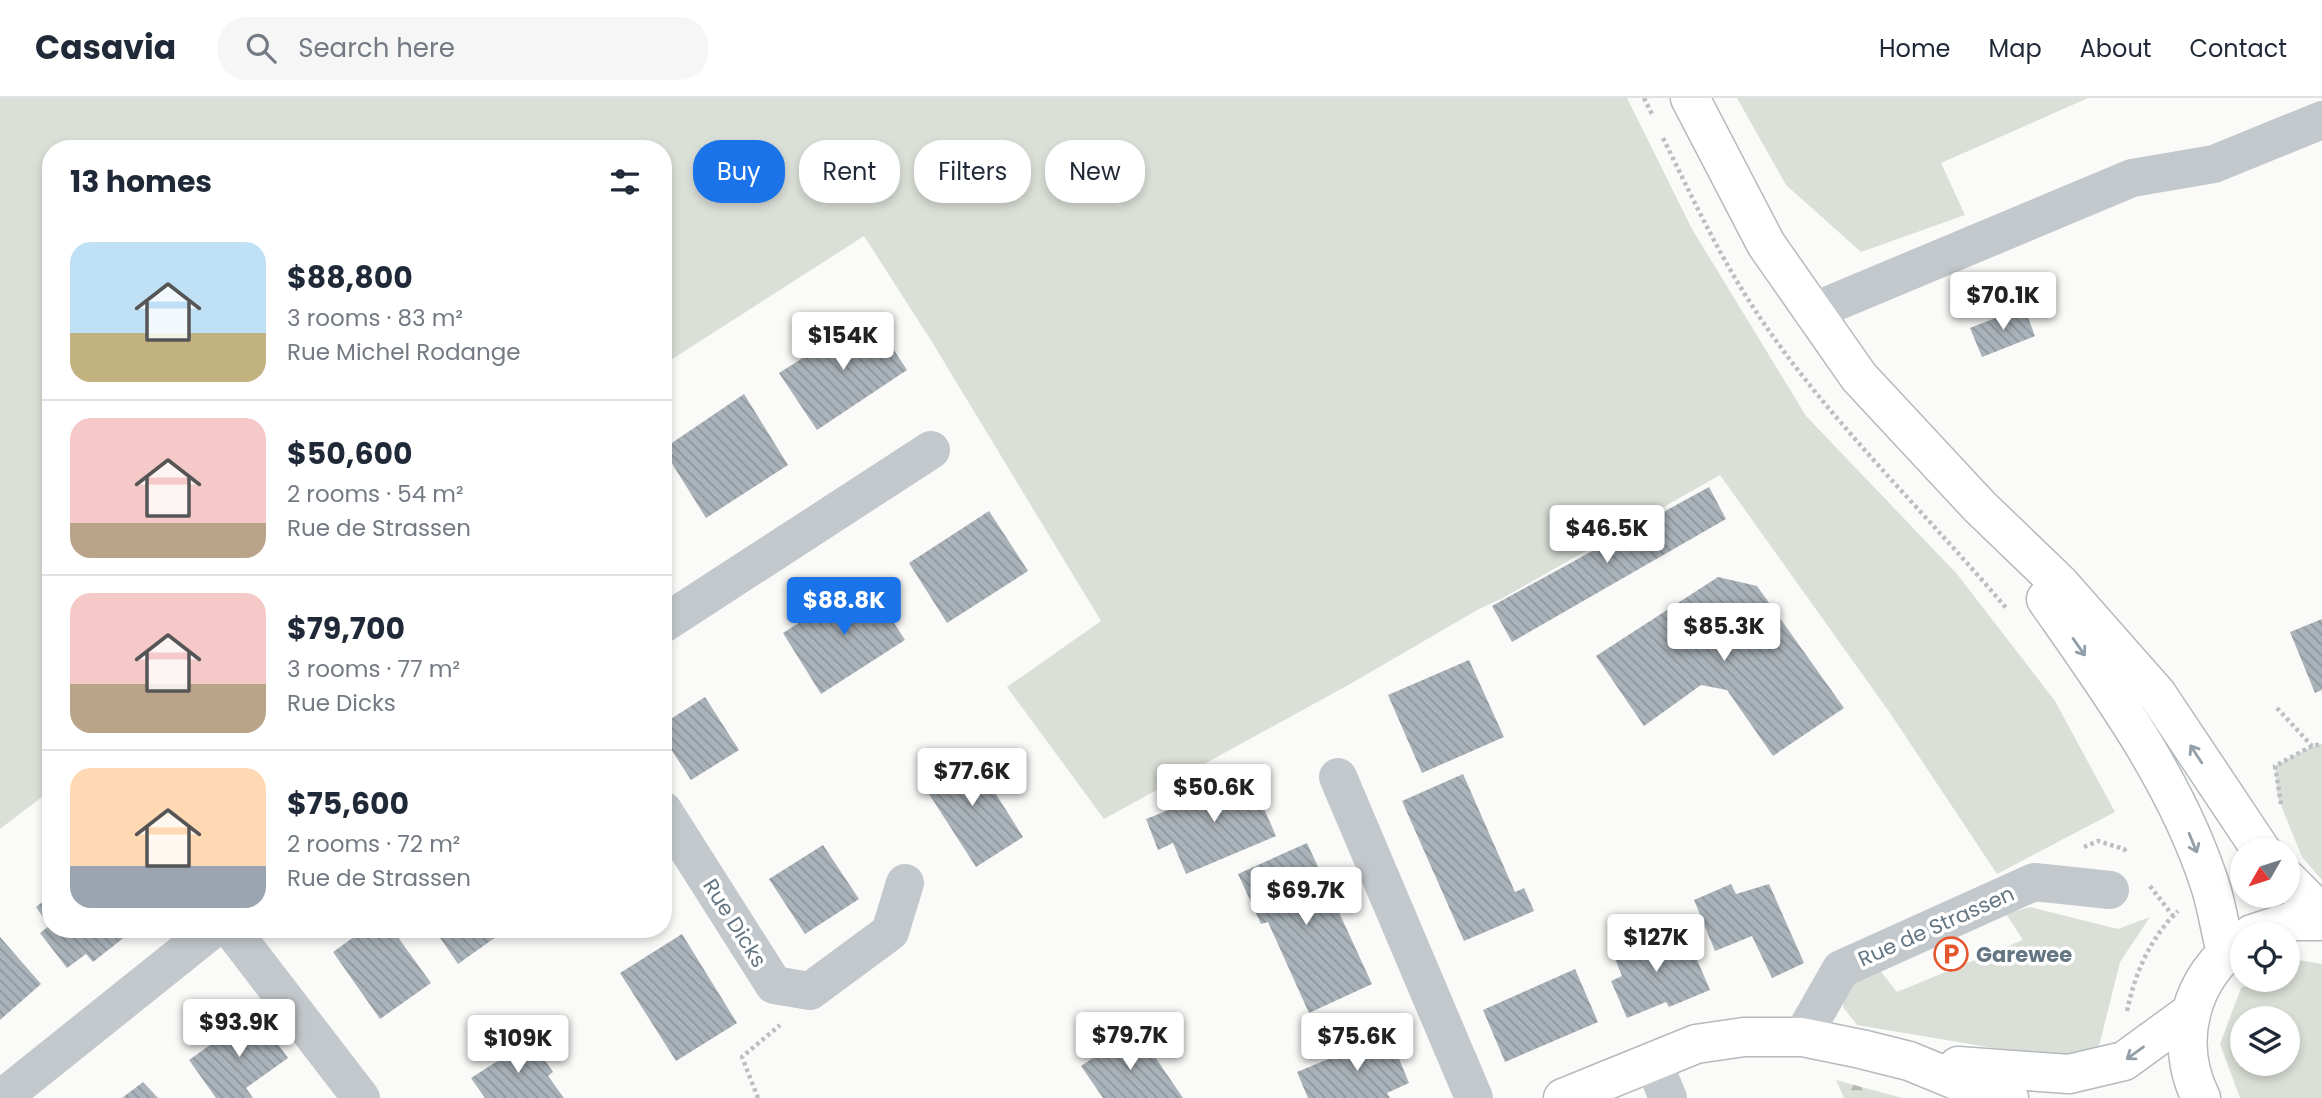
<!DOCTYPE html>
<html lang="en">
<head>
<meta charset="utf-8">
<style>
  :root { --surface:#fff; --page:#f6f6f7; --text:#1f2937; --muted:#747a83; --line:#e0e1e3; --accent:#1a73e8 }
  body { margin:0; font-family:Poppins,sans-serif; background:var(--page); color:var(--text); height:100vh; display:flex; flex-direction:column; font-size:26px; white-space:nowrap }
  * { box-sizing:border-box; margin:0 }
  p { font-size:23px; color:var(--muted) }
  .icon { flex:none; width:38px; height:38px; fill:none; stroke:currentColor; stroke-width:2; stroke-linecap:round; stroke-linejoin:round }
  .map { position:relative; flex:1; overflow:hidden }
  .drawer { position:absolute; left:42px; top:42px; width:630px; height:798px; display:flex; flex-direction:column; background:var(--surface); border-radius:28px; box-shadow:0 4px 10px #0003 }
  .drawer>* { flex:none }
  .banner { position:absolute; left:693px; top:42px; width:665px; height:63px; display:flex; gap:14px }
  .needle { width:46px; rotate:231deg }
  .tools { position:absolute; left:2230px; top:740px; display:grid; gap:14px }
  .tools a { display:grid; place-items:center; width:70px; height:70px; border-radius:50%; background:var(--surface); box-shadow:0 4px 10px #0003; font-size:35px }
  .price { position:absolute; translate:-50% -60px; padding:0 16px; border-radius:7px; background:#fff; color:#222; font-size:23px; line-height:46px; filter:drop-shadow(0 2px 4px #0008) }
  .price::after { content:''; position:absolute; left:50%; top:42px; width:21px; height:16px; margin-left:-10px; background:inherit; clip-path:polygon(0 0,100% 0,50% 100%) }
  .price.active { background:var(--accent); color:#fff }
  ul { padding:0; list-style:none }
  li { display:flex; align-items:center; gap:21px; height:175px; padding:0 28px }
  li+li { border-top:2px solid var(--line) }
  li span { display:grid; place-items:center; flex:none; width:196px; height:140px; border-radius:21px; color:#555 }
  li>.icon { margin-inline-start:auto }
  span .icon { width:84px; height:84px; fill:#fffc; stroke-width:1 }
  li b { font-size:30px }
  h2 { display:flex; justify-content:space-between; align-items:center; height:84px; padding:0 28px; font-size:30px }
  .chip { padding:0 24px; border-radius:28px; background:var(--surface); box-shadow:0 4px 10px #0003; font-size:24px; line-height:63px }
  .chip.active { background:var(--accent); color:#fff }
  header { display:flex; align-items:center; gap:42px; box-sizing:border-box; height:98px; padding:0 35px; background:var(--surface); border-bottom:2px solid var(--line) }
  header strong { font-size:33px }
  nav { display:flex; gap:38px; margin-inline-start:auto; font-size:24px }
  .search { width:490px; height:63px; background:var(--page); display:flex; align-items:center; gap:18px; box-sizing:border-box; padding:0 24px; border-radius:28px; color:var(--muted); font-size:26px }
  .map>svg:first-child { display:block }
  .grass { fill:#dadfd7; fill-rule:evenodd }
  .forest { fill:url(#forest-firs) }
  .building { fill:url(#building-back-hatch) }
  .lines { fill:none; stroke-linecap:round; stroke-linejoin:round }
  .major-casing { stroke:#b5babe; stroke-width:41 }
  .path { stroke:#bbbfc2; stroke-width:4.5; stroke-dasharray:3.5 3.5; stroke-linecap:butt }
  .minor { stroke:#c3c8cc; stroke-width:38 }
  .major { stroke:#fff; stroke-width:38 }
  .oneway { stroke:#939fa8 }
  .labels { text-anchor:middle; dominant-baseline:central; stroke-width:7; stroke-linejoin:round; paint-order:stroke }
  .street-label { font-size:21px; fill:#657683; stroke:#fff }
  .poi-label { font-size:21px; font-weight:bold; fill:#657683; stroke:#fff; text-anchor:start }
</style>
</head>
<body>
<header>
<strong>Casavia</strong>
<div class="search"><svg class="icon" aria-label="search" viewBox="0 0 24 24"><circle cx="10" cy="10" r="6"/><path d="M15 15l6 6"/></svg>Search here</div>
<nav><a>Home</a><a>Map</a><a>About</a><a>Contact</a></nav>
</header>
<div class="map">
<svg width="2322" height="1000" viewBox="0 0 2322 1000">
  <defs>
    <pattern id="forest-firs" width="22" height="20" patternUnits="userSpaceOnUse" patternTransform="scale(1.75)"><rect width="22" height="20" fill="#dadfd7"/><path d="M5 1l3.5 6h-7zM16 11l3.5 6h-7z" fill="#b4b9b4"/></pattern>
    <pattern id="building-back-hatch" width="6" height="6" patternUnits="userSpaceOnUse" patternTransform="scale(1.75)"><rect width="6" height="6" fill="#aab3b9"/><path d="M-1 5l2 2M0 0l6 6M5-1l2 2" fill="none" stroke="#8e969c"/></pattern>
  </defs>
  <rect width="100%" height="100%" fill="#fafaf8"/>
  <path class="grass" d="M0 0H1627L1692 131 1806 318 1957 476 2055 603 2115 714 1997 776 1890 615 1720 377 1501 501 1479 511 1350 586 1104 721 1007 589 1101 523 932 244 864 138 663 267V51H51V692L0 731Z
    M1737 0H2088L1941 65 1965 117 1861 154 1786 87Z
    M2322 646V782L2302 759 2278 700 2275 668 2312 648Z
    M2030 809 2118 831 2150 819 2120 864 2099 948 2085 955 2036 957 1857 927 1843 909 1846 885 1878 870 1897 894 2023 842 2006 816Z
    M2292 861 2322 866V1000H2240L2220 946 2241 890 2255 882H2287V863ZM2242 920H2287V966H2242Z"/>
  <path class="forest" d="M1836 982 1902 1000H1844Z"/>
  <path class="building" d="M2024 209 2035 238 1982 259 1970 230Z
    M871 217 907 272 817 332 779 275Z
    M744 296 788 367 706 420 663 351Z
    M1709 389 1726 421 1512 544 1492 508Z
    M989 413 1028 473 947 525 909 465Z
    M1718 479 1757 488 1844 610 1773 658 1727 592 1701 587 1644 628 1596 558Z
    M866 482 905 542 821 596 783 535Z
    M2322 521V592L2315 595 2290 534Z
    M1469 562 1504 639 1422 675 1388 597Z
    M705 599 739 652 691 682 663 639V626Z
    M968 652 1023 739 976 769 920 682Z
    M1247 672 1276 738 1186 776 1173 745 1158 752 1146 721 1217 693 1214 686Z
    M1463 676 1515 794 1524 790 1534 813 1464 843 1402 703Z
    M1307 745 1372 886 1309 915 1268 824 1261 826 1238 776Z
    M823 747 859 801 805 836 769 781Z
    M1731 786 1736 796 1769 786 1804 865 1772 880 1752 838 1715 853 1694 802Z
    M51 797V831H121L126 838 93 864 86 856 67 870 40 835 49 828 36 809Z
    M365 831H392L431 885 380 921 333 854Z
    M434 831H507L458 866Z
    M1637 834 1647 858 1667 849 1665 845 1686 836 1710 892 1669 909 1666 904 1627 920 1611 883 1622 878 1609 846Z
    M682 836 737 925 676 963 620 875Z
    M0 839 41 886 0 922Z
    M1575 871 1598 924 1505 964 1483 912Z
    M255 915 288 960 246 990 253 1000H216L189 962Z
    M1136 931 1183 1000H1103L1081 968Z
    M1389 936 1409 985 1387 995 1390 1000H1308L1297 974Z
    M527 937 553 974 548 978 564 1000H485L471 980 513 953 510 948Z
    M143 984 158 1000H122Z"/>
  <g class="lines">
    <defs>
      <path id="major" d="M1690 0 1766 146 1859 279 1979 408 2060 486 2157 596 2261 752
        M2046 501C2108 590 2176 682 2210 787 2217 808 2220 832 2226 854
        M2287 781 2322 816
        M2252 836 2292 823H2322
        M1958 968 2069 976 2124 963 2190 915
        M1563 1000 1696 946 1744 939H1802L1861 951 1909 963 1985 994 2009 1000
        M2201 1000C2173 944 2190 878 2242 843"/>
    </defs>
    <use href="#major" class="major-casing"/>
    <path class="path" d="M1644 0 1652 16
      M1663 40C1693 101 1721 162 1759 218 1828 322 1926 415 2007 511
      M2277 610 2312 648
      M2281 706 2275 668 2312 648 2322 646
      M2084 749 2098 743 2124 751 2127 755
      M2150 788 2173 818
      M2127 913C2135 875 2150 840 2178 813
      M758 1000 742 959 780 927"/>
    <path class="minor" d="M1812 214 2132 80 2214 66 2322 22
      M663 526 931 352
      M1338 679 1474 1000
      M663 712 774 887 810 893 890 834 905 785
      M231 831 361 1000
      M1802 939 1841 871 2034 784 2110 792
      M1653 964 1668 1000
      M2 1000 213 831"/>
    <use href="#major" class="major"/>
  </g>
  <defs><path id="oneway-shaft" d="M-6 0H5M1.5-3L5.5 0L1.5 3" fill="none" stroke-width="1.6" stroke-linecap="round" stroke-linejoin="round" transform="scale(1.75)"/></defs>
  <g class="oneway">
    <use href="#oneway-shaft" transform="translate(2079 549) rotate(55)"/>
    <use href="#oneway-shaft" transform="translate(2196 656) rotate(-123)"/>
    <use href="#oneway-shaft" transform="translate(2193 745) rotate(68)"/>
    <use href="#oneway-shaft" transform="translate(2135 955) rotate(144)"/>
  </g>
  <defs>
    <symbol id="parking-ring" viewBox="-11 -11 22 22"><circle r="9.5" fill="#fff" stroke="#e4572e" stroke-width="1.5"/><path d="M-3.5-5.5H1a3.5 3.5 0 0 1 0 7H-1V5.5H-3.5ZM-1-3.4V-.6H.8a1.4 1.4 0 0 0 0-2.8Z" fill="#e4572e"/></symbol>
  </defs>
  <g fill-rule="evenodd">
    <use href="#parking-ring" x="1932" y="837" width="38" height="38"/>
  </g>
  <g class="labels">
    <g class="street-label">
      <text transform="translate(735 825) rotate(58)">Rue Dicks</text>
      <text transform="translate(1936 828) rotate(-24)">Rue de Strassen</text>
    </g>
    <g class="poi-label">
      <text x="1976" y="856">Garewee</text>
    </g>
  </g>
</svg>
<div class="tools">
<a><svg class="needle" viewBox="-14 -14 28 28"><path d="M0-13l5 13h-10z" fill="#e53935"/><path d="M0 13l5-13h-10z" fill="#747a83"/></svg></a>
<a><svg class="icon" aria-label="locate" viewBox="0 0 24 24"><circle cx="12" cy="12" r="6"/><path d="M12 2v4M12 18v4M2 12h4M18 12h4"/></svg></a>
<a><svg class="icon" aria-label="layers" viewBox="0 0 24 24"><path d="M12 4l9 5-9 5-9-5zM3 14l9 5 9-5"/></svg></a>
</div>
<b class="price" style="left:2003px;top:234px">$70.1K</b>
<b class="price" style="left:843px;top:274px">$154K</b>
<b class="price" style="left:1607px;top:467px">$46.5K</b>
<b class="price active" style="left:844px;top:539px">$88.8K</b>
<b class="price" style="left:1724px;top:565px">$85.3K</b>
<b class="price" style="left:972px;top:710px">$77.6K</b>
<b class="price" style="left:1214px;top:726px">$50.6K</b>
<b class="price" style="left:1306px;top:829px">$69.7K</b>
<b class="price" style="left:1656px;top:876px">$127K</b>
<b class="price" style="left:239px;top:961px">$93.9K</b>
<b class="price" style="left:1130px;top:974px">$79.7K</b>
<b class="price" style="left:1357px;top:975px">$75.6K</b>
<b class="price" style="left:518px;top:977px">$109K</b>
<div class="banner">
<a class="chip active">Buy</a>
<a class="chip">Rent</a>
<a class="chip">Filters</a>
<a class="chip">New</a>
</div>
<section class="drawer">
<h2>13 homes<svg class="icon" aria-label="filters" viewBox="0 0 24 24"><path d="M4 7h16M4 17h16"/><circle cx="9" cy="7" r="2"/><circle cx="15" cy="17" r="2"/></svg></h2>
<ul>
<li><span style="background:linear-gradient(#bfe0f5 65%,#c2b280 0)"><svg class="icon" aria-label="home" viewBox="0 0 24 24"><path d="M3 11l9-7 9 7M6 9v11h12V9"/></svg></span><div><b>$88,800</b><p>3 rooms · 83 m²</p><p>Rue Michel Rodange</p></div></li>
<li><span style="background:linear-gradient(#f6c9c9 75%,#b9a48a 0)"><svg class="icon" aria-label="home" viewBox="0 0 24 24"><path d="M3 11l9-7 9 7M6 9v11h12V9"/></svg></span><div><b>$50,600</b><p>2 rooms · 54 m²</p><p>Rue de Strassen</p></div></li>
<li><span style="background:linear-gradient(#f6c9c9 65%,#b9a48a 0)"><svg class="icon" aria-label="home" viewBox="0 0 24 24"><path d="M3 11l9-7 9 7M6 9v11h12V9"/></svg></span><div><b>$79,700</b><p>3 rooms · 77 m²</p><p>Rue Dicks</p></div></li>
<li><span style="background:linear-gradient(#ffd9b3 70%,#9aa5b1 0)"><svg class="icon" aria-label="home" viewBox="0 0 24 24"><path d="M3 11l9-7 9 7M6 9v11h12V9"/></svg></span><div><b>$75,600</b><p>2 rooms · 72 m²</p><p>Rue de Strassen</p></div></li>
</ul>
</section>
</div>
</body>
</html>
